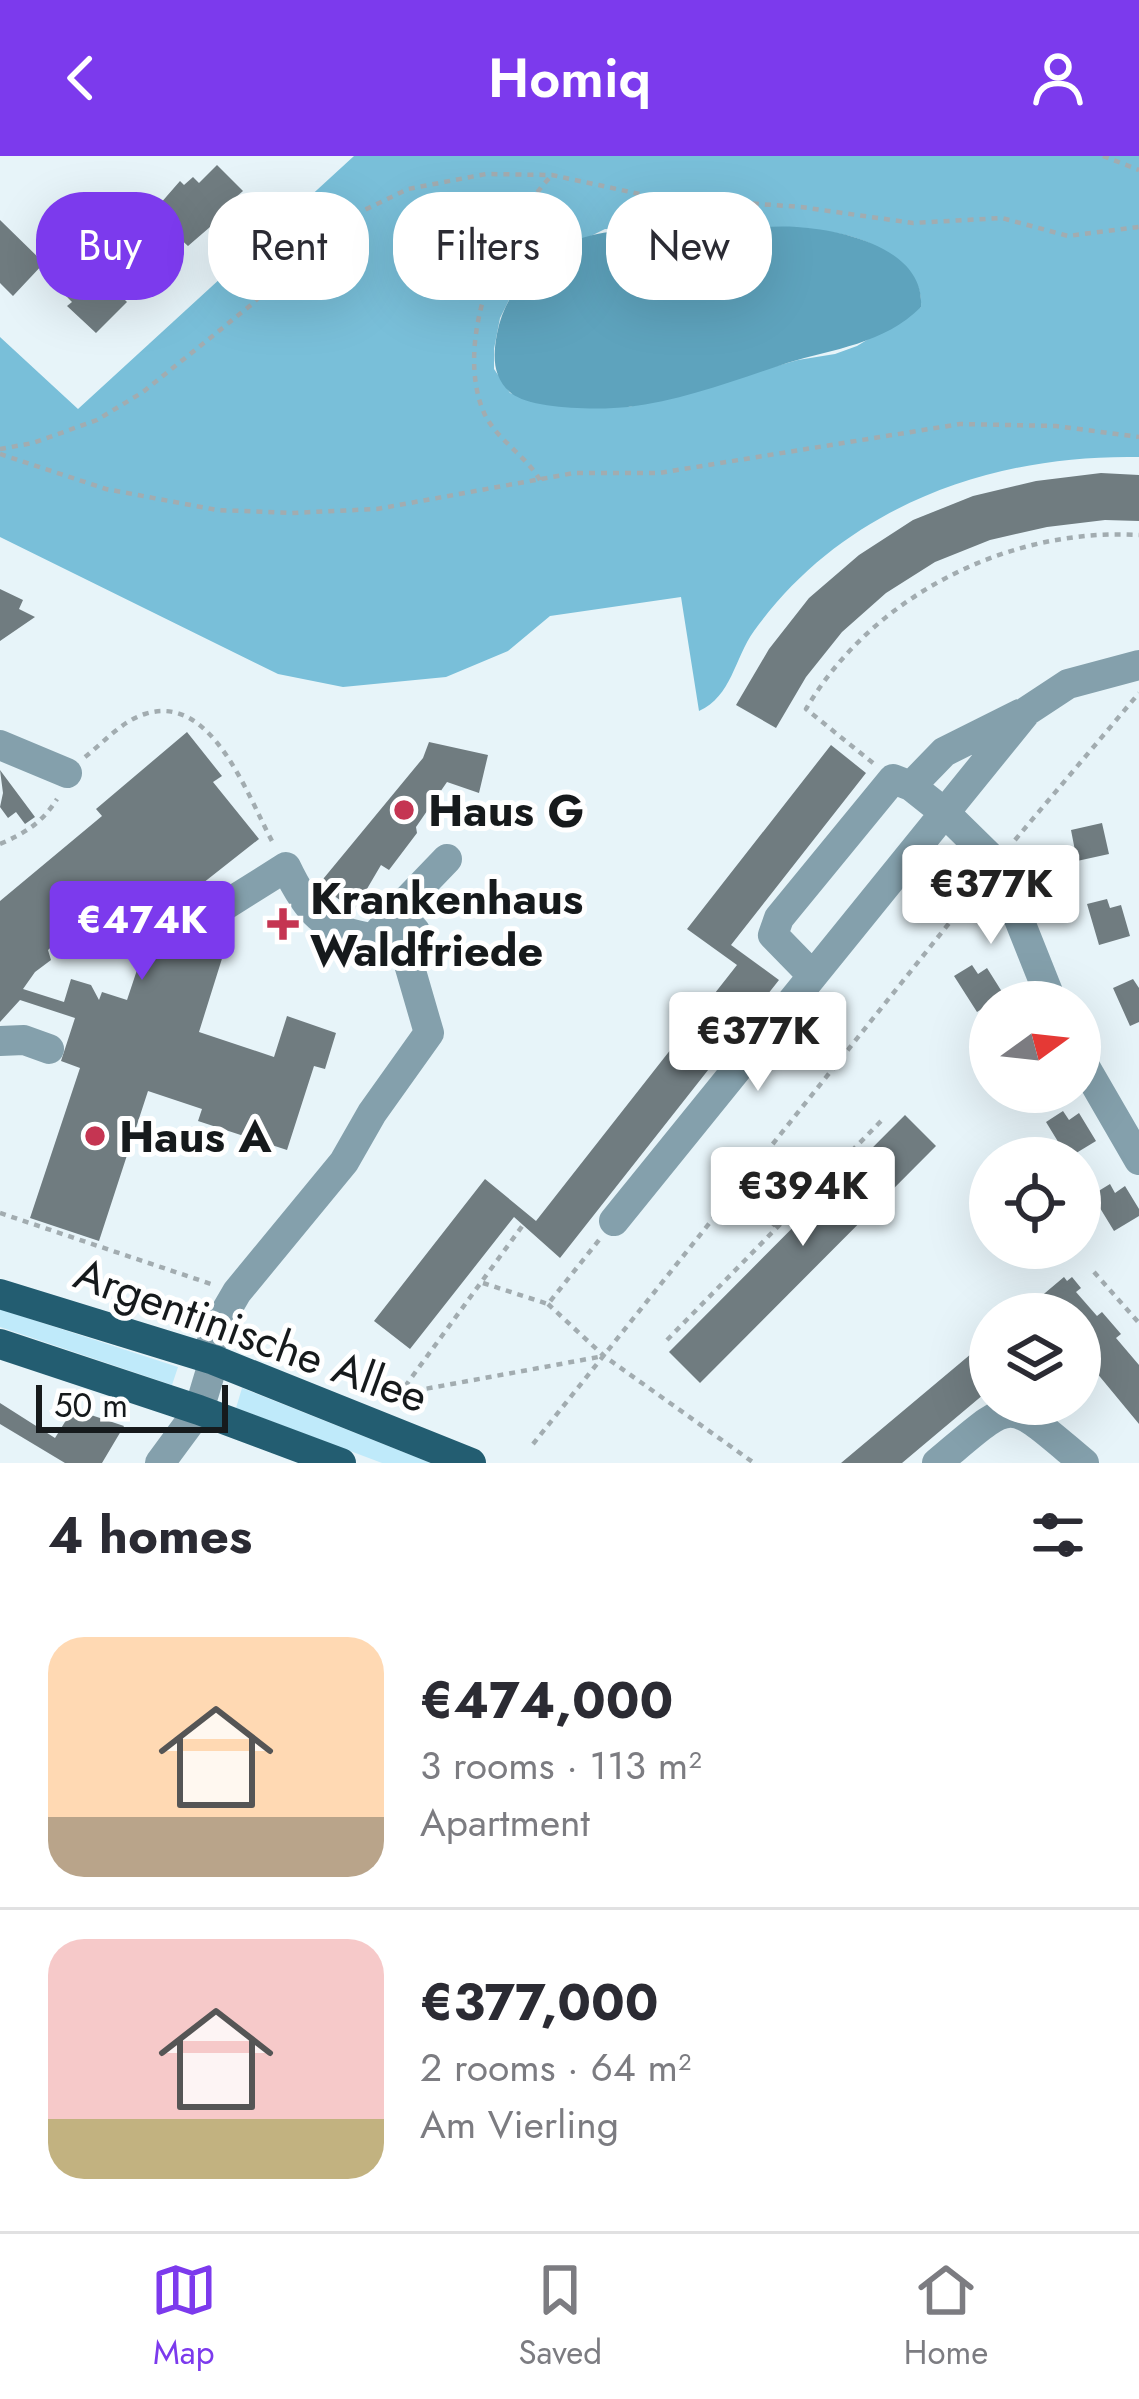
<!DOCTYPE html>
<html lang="en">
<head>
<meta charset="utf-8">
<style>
  :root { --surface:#fff; --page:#f7f7f7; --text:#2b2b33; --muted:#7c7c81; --line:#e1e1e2; --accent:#7c3aed }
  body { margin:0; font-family:Jost,sans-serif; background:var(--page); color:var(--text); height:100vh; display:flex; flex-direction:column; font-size:45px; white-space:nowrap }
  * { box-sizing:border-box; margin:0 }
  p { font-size:39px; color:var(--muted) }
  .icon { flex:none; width:66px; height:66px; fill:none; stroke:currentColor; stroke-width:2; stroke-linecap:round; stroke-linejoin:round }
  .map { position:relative; height:1307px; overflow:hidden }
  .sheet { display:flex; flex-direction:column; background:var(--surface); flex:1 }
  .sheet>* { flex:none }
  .guide { position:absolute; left:36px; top:36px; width:1068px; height:108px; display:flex; gap:24px }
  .needle { width:78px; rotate:75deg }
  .buttons { position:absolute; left:969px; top:825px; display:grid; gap:24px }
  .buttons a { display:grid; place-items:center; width:132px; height:132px; border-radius:50%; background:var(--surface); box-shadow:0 12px 48px #0002; font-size:60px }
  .scale { position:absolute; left:36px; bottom:30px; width:192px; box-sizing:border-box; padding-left:12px; border:6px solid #161a1c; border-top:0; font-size:33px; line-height:42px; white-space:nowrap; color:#161a1c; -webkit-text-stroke:9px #fff; paint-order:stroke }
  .price { position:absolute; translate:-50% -102px; padding:0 27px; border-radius:12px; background:#fff; color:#222; font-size:39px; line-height:78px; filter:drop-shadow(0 3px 6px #0008) }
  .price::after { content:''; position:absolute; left:50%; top:72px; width:36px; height:27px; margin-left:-18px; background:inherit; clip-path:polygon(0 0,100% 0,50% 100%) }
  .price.selected { background:var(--accent); color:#fff }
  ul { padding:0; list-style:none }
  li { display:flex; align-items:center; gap:36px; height:300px; padding:0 48px }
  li+li { border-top:3px solid var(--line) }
  li span { display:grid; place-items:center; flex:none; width:336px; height:240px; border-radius:36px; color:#555 }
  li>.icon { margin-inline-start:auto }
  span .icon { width:144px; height:144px; fill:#fffc; stroke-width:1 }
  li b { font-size:51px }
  h2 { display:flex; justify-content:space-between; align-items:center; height:144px; padding:0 48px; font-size:51px }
  .pill { padding:0 42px; border-radius:48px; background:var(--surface); box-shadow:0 12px 48px #0002; font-size:42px; line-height:108px }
  .pill.selected { background:var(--accent); color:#fff }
  header { display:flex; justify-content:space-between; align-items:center; height:156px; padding:0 48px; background:var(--accent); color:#fff; font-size:54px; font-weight:600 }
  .tabs { display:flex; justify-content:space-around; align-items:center; height:168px; border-top:3px solid var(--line); background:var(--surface); font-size:33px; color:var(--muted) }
  .tabs a { display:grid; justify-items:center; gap:6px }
  .tabs .selected { color:var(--accent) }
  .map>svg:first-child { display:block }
  .green { fill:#bfeafa }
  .forest { fill:#79bfd9; fill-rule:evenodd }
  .water { fill:#5ea3bd }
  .building { fill:#707c80; fill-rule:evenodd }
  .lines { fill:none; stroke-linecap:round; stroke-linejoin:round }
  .path { stroke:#a2acb0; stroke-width:4.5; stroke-dasharray:6 6; stroke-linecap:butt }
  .minor { stroke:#84a0ac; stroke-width:30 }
  .major { stroke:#235d71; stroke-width:30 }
  .poi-dot { fill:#c53552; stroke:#fff; stroke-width:4.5 }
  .labels { text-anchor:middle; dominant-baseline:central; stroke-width:10; stroke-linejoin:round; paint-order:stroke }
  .poi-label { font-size:45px; font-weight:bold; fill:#161a1c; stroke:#fff; text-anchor:start }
  .street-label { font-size:45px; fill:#161a1c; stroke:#fff }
</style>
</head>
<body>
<header><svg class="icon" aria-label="back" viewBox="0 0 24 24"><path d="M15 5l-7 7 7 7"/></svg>Homiq<svg class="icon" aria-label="person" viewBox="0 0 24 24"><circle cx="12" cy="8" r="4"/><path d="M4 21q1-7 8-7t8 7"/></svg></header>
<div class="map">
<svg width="1139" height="1307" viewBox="0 0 1139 1307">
  <rect width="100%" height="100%" fill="#e7f4f9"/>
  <path class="green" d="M0 1153 178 1211 172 1229 0 1171Z
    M242 1232 431 1307H382L236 1252Z"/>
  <path class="forest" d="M354 0H1139V301C991 298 843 351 754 475 734 503 732 540 699 555L681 441 550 460 508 495 446 521 343 531 278 518 0 381V181L78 253ZM711 71C775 78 852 59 902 110 915 122 922 132 921 151L857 190 835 198 798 204 629 251 546 248 510 237 494 213V193L500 162 513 136 536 107 605 73 663 75Z"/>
  <path class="water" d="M711 71C740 74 768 69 797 71 842 74 925 92 921 151 884 188 833 193 787 207 736 224 681 245 628 251 601 254 532 254 511 237 492 221 493 199 497 178 501 156 511 138 525 121 574 61 643 77 711 71Z"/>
  <path class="building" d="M217 9 243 35 235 42 239 46 188 90 175 78 168 85 172 89 162 99 153 91 145 99 150 104 139 115 109 85 128 67 132 71 150 53 153 56 180 25 184 29 193 21 199 27Z
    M0 64 44 107 13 140 0 127Z
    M100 119 127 146 96 177 67 150 72 146 64 138 75 128 82 135Z
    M1101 317 1139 319V365L1105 364 1047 371 990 384 935 406 886 437 842 476 806 521 776 572 736 549 769 493 809 442 859 399 913 364 973 340 1036 325Z
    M0 433 23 444 19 453 35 461 0 485Z
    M187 576 222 620 213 626 259 683 184 742 225 793 199 876 274 901 287 860 336 877 325 913 314 910 287 994 198 965 202 953 148 935 99 1085 30 1062 80 912 61 905 75 862 20 844 0 866V745L102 660 96 653ZM95 751 140 805 127 844 102 836 99 844 91 829 71 823 64 846 23 833 35 816 51 804 48 794Z
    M429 586 488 599 479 637 447 626 416 671 417 677 389 714 381 709 354 755 319 728 423 602Z
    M831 589 866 617 731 789 779 824 560 1102 514 1061 410 1193 374 1165 485 1023 536 1065 737 809 687 773Z
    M0 614 35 661 25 668 16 656 8 662 0 651 3 637Z
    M1102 667 1109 698 1077 705 1071 674Z
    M1107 743 1110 752 1121 749 1130 780 1099 789 1087 748Z
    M972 809 978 818 987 812 1004 839 977 856 954 820Z
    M1133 823 1139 832V866L1130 870 1113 832Z
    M1063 955 1069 964 1079 957 1096 985 1068 1002 1046 966Z
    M905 959 936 990 700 1227 669 1196Z
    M1110 1028 1115 1037 1125 1030 1139 1053V1060L1114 1075 1092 1039Z
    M1064 1121 1067 1125 1072 1121 1081 1132 1076 1136 1097 1160 1102 1156 1121 1178 1116 1182 1139 1209V1268L1096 1216 1090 1220 1080 1208 1085 1204 1080 1198V1158H1020Z
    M990 1182V1233L902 1307H841Z
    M0 1247 55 1282 73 1253 124 1270 102 1307H65L0 1268Z"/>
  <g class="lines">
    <path class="path" d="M1103 0 1139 14
      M0 293 33 287 97 264 143 236 251 149 307 94 352 60 408 33 486 18 552 19 649 40 801 51 913 67 1002 62 1068 80 1139 71
      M0 298 106 333 217 354 291 357 377 353 574 317H659L960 268 1056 270 1139 281
      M540 324C524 297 493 282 482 252 455 179 502 72 552 19
      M85 601C104 586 122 565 145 558 212 536 248 641 272 685
      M873 607 806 553C872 440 1009 371 1139 379
      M1015 684 1139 537
      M0 688C25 677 42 667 57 643
      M735 1034 778 1072
      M0 1057 211 1128
      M1094 1116 1139 1167
      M483 1127 548 1148 599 1084
      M548 1148 604 1200 754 1307
      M667 1184 884 962
      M403 1237 604 1200
      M398 1240 523 1069
      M533 1288 978 731"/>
    <path class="minor" d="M0 589 67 617
      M911 630 944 596 1020 558
      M208 760 286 711C306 753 324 777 374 782L397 755
      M811 818 773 779 779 762 893 623 911 630 945 657 997 708 1052 846
      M0 885 24 884 49 893
      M1080 902 1139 1004
      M614 1065 1027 555 1068 528 1139 509
      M207 1202 216 1172 237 1136 344 1006 372 957 429 877 404 791 415 775 397 755 447 703
      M160 1307 199 1254 214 1204
      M937 1307C1017 1240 1004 1240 1084 1307"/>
    <path class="major" d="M0 1138 214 1204 471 1307
      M0 1188 199 1254 341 1307"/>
  </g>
  <g class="poi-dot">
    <circle cx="404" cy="654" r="12"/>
    <path d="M277 750h12v12h12v12h-12v12h-12v-12h-12v-12h12z"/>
    <circle cx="95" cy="980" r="12"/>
  </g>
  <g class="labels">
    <g class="poi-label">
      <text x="428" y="654">Haus G</text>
      <text x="310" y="742">Krankenhaus<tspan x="310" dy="52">Waldfriede</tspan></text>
      <text x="119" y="980">Haus A</text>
    </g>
    <g class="street-label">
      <text transform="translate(251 1179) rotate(20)">Argentinische Allee</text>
    </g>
  </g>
</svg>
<div class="buttons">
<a><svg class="needle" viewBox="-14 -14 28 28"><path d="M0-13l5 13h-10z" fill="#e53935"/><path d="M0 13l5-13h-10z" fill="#7c7c81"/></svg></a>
<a><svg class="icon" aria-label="locate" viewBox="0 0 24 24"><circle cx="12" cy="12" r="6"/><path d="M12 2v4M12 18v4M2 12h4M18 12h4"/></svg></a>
<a><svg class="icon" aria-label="layers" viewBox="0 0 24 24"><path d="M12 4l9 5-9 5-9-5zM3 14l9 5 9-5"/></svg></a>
</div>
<div class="scale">50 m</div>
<b class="price" style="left:991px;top:791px">€377K</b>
<b class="price selected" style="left:142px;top:827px">€474K</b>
<b class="price" style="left:758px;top:938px">€377K</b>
<b class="price" style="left:803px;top:1093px">€394K</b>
<div class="guide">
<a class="pill selected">Buy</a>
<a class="pill">Rent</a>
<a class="pill">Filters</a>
<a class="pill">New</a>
</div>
</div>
<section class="sheet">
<h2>4 homes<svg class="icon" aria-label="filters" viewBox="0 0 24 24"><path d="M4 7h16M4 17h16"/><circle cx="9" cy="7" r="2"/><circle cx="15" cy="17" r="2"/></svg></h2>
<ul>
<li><span style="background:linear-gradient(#ffd9b3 75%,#b9a48a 0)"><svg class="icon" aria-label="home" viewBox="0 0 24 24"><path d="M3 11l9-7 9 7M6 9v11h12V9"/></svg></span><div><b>€474,000</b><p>3 rooms · 113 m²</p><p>Apartment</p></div></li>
<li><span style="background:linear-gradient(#f6c9c9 75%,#c2b280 0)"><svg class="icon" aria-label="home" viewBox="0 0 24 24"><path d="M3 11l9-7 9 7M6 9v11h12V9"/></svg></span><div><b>€377,000</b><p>2 rooms · 64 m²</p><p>Am Vierling</p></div></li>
</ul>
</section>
<nav class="tabs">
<a class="selected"><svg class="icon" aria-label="map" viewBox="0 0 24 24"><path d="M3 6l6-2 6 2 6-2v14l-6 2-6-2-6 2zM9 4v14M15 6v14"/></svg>Map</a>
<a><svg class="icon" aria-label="saved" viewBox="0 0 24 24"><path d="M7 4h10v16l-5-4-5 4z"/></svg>Saved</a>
<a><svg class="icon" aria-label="home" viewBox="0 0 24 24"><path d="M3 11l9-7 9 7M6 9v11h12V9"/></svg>Home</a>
</nav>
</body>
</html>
